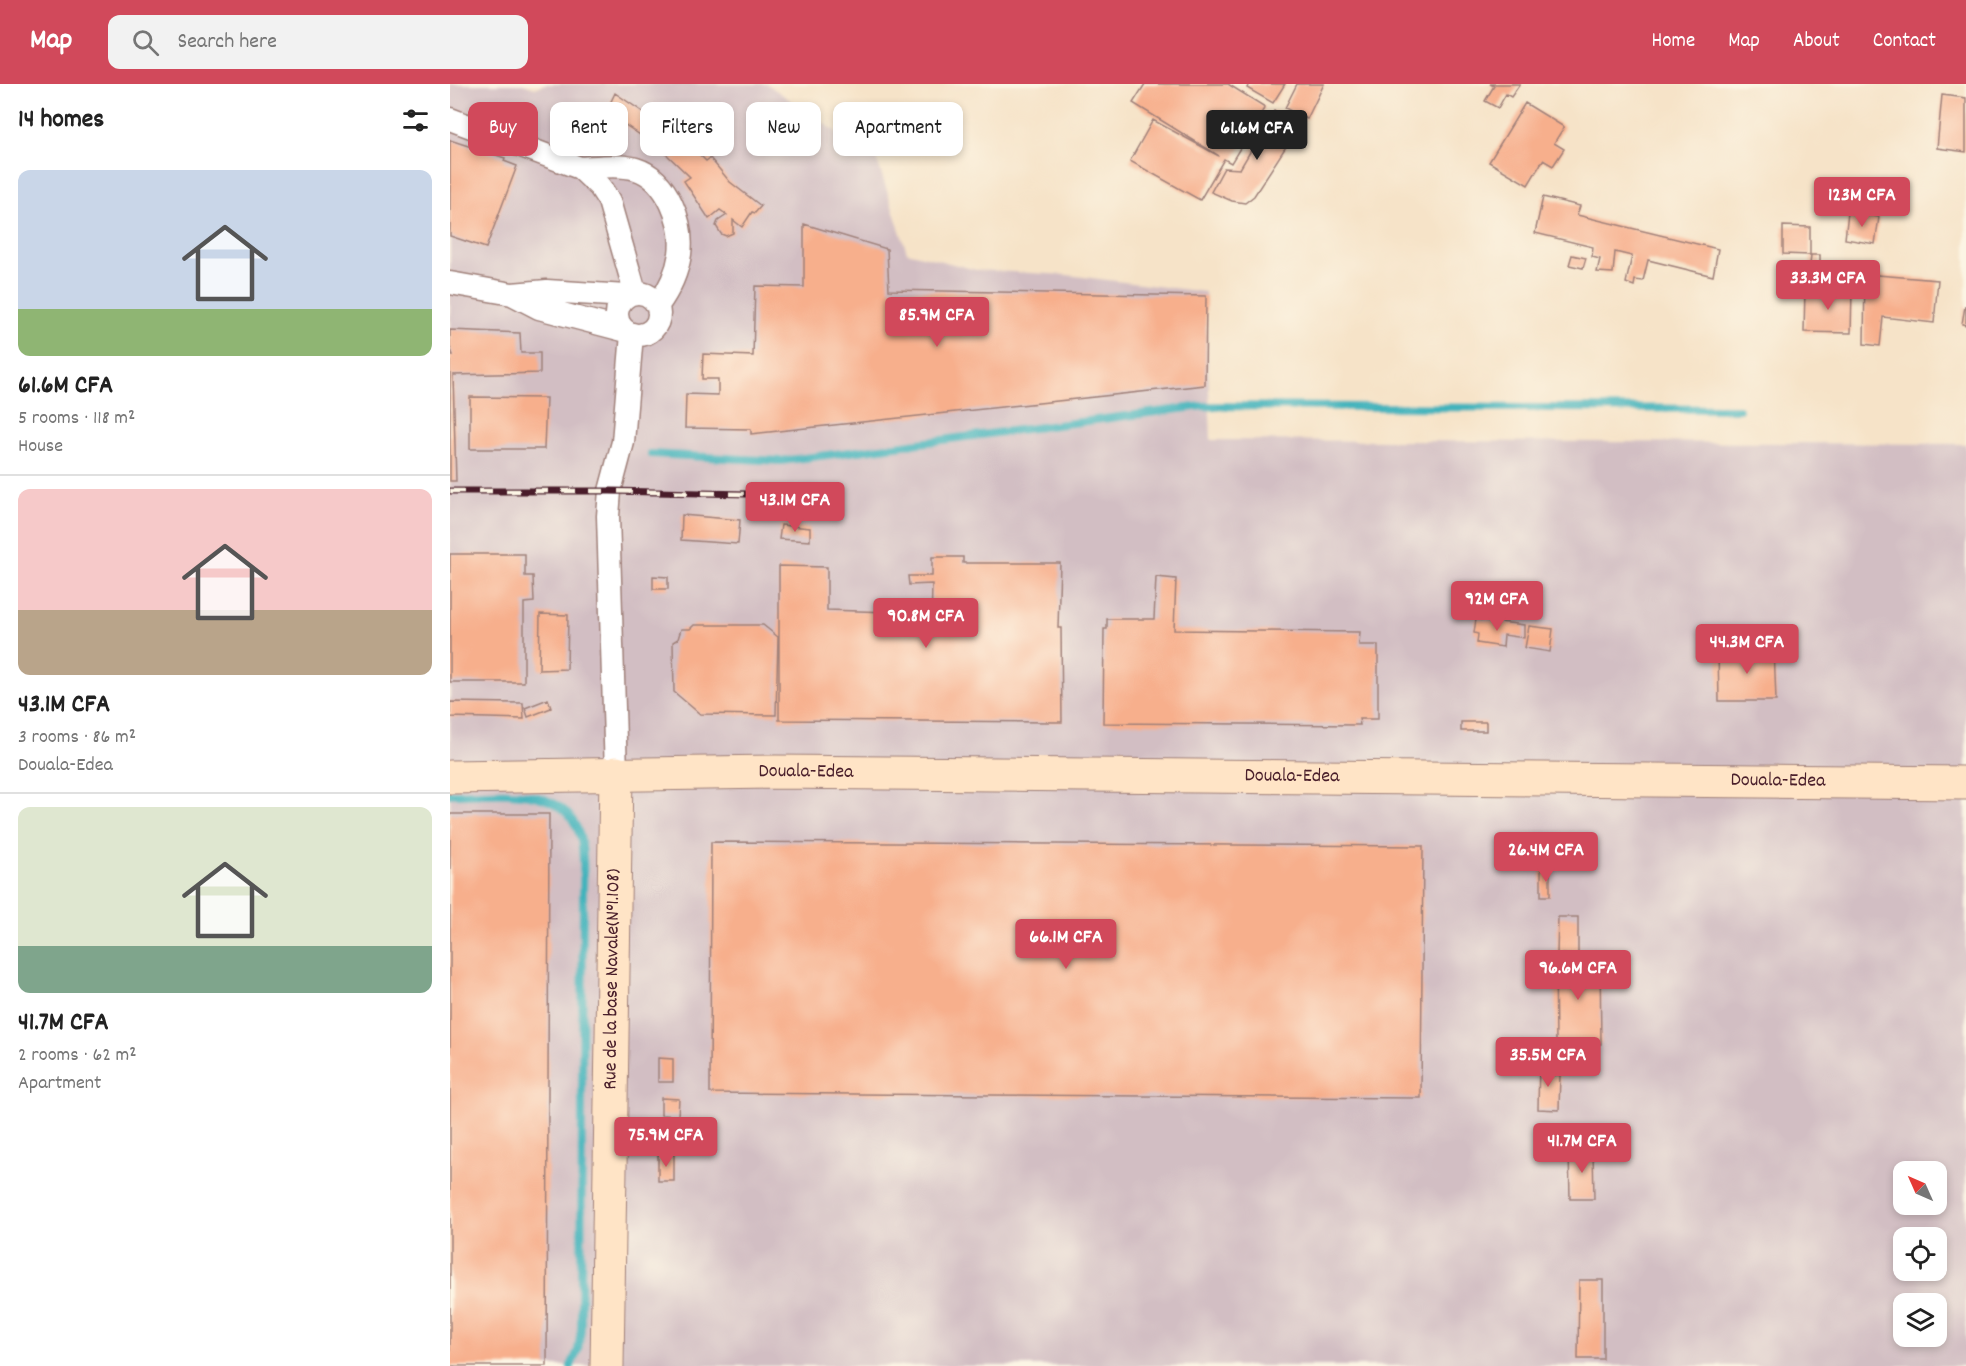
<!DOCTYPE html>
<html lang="en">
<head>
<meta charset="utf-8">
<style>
  :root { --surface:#fff; --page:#f2f2f2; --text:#222; --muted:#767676; --line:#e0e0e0; --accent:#d1495b }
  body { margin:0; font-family:Dekko,sans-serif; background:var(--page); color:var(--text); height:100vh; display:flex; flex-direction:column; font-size:22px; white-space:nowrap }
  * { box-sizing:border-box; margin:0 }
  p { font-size:20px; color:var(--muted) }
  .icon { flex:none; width:33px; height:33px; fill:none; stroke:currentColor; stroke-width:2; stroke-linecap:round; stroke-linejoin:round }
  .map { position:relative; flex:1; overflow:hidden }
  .details { display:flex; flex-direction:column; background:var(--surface); width:450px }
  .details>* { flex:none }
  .top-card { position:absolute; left:18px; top:18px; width:570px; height:54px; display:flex; gap:12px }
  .needle { width:39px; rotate:315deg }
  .controls { position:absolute; left:1443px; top:1077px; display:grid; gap:12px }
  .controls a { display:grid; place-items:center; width:54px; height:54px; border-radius:12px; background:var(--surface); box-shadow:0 3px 9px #0003; font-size:30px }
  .price { position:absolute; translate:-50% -51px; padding:0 14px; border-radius:6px; background:var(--accent); color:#fff; font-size:20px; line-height:39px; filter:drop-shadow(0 2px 3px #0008) }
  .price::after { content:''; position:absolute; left:50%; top:36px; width:18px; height:14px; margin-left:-9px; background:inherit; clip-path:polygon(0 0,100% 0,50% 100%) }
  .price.selected { background:#222; color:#fff }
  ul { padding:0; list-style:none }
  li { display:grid; align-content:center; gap:12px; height:318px; padding:0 18px }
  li+li { border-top:2px solid var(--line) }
  li span { display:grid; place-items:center; height:186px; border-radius:12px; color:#555 }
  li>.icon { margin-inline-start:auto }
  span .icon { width:108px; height:108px; fill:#fffc; stroke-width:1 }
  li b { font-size:26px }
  h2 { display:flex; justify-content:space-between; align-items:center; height:72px; padding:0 18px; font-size:26px }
  .chip { padding:0 21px; border-radius:12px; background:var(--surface); box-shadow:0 3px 9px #0003; font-size:21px; line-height:54px }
  .chip.selected { background:var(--accent); color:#fff }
  header { display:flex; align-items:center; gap:36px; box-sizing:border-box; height:84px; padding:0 30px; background:var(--accent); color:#fff }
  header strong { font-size:28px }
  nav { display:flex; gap:33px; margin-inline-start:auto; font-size:21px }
  .search { width:420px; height:54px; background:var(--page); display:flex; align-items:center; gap:15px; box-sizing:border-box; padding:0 21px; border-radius:12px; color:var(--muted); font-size:22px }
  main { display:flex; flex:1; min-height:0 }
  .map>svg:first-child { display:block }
  .industrial { fill:#d2bec3; fill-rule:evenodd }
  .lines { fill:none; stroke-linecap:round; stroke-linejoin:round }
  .stream { stroke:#43b3bc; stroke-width:8 }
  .building { fill:#f7af8c }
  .street-casing { stroke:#a0817a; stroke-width:25 }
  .secondary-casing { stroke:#a0817a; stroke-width:35 }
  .street { stroke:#fff; stroke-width:22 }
  .secondary { stroke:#ffe4c6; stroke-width:33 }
  .rail-casing { stroke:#4a1f2b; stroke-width:7 }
  .rail { stroke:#fcf5e5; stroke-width:4.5; stroke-dasharray:14; stroke-linecap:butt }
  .labels { text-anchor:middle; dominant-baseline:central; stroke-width:6; stroke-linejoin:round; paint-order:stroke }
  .street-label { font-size:20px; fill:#4a1f2b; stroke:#fcf5e5 }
</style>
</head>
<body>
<header>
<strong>Map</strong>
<div class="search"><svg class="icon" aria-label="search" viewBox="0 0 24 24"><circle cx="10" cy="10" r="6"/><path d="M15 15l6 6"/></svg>Search here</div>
<nav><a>Home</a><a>Map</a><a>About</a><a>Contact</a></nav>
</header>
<main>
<section class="details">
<h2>14 homes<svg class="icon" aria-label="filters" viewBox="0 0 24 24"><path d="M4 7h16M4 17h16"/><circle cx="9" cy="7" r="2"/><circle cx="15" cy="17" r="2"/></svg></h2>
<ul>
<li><span style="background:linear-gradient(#c9d6e8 75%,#8fb573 0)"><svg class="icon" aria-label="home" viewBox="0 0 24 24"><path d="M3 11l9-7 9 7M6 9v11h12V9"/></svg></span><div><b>61.6M CFA</b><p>5 rooms · 118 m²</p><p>House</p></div></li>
<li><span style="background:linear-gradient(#f6c9c9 65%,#b9a48a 0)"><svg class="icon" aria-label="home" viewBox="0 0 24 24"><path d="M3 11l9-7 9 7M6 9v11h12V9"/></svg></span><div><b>43.1M CFA</b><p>3 rooms · 86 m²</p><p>Douala-Edea</p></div></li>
<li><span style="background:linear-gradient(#dfe7d0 75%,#7fa58c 0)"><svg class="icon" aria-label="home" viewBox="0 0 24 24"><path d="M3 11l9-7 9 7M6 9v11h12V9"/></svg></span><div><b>41.7M CFA</b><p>2 rooms · 62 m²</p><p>Apartment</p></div></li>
</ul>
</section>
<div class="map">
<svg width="1516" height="1282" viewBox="0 0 1516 1282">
  <rect width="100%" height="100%" fill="#fcf5e5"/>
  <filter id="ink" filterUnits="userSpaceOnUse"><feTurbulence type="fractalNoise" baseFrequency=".0167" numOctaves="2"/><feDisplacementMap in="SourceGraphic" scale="12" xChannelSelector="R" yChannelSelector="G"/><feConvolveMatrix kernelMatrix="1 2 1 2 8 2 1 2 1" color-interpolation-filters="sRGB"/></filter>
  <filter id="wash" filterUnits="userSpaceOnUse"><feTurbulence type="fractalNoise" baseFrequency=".008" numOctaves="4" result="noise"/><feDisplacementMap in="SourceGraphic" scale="24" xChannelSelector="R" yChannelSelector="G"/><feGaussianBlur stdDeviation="1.35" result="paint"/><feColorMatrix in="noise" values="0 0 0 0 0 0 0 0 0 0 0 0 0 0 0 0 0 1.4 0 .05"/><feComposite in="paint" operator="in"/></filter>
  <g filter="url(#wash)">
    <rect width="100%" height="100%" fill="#f6e3c8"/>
    <path class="industrial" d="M0 0H73L85 4 95 0H317L427 76 457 168 526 186 617 191 755 208 761 356 1516 360V1282H0ZM1454 1088H1486V1120H1454ZM1454 1154H1486V1186H1454ZM1454 1220H1486V1252H1454Z"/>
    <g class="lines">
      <path class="stream" d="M201 370 331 377 753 322 1289 325
        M0 710C43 710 114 697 130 752 135 771 133 793 133 812L131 1245 128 1266 121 1282"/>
    </g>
    <g id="blocks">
      <path class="building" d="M695 0H778L815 23 781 79 774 75 750 116 680 77 703 36 769 72 683 19Z
        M799 0H835L823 19 797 4Z
        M847 0H874L857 35 835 24Z
        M1040 0H1070L1061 13 1056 10 1048 24 1035 17 1044 2Z
        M165 9 224 49 230 43 245 52 240 56 244 60 242 63 256 77 260 74 280 98 311 122 305 129 302 128 292 143 283 136V149L276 152 271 150 266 142 268 137 277 131 270 126 259 135 234 97 240 93 211 65 156 28Z
        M1492 11 1516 14V68L1487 64Z
        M1075 19 1114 43 1104 59 1114 65 1103 82 1093 76 1078 101 1039 78Z
        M824 27 850 41 804 112 795 119 782 117 761 108 774 84 790 85Z
        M0 56 55 74 54 77 67 82 36 164 0 152Z
        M1093 113 1130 122 1127 131 1268 165 1263 192 1198 176 1193 197 1185 196 1184 202 1176 199 1182 172 1165 168 1163 189 1147 188 1150 175 1142 173 1143 163 1085 149Z
        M1398 128 1429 133 1425 160 1395 155Z
        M354 140 437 165 439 206 756 212 755 301 301 350V345L235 344 236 310 268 311V295H252L253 270 303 272 305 202 354 203Z
        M1333 142 1360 143V171L1333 170Z
        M1122 171 1136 174 1133 184 1119 181Z
        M1361 171H1370V182L1360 181Z
        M1415 190 1488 196 1484 239 1433 233 1430 262 1414 260Z
        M1355 205H1402L1401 249 1354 248Z
        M1515 222H1516V241L1512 240Z
        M0 246 70 249 71 269H90V289L3 291 6 397H0V271H3L0 263Z
        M20 313 96 314 94 365H20Z
        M232 431 290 436 288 460 231 456Z
        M331 441 360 444V457L329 455Z
        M0 470H75V492H83L84 518 74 519V598H0Z
        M482 473H513V479H610L608 544H611L612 638 329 636V482L377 483V526L470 529 469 543H481L482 500 459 501 458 492H482Z
        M203 492 218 493V505H203Z
        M706 493 726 495 724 546 910 548 909 561H928V635H909L910 641 653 639 654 545H657V535H704Z
        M90 530 118 531 117 585 89 586Z
        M1026 535 1074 541V554L1054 551 1053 563 1027 559 1028 550 1024 549Z
        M244 541H313L328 553 326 631 250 630 224 608 223 558 228 555 231 545H240Z
        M1079 542 1103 545 1100 568 1075 564Z
        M1324 564 1326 617H1269L1268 566Z
        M98 615 101 624 78 633 75 624Z
        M0 618 73 619 74 635 0 633Z
        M1011 638H1036V647H1011Z
        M0 730H99L97 1282H0Z
        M261 758 973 762 971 1014 260 1009Z
        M1091 786H1100V812H1091Z
        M1108 833H1128V871L1107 870Z
        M1105 872 1150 874 1151 960H1106Z
        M208 974 223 975V998H208Z
        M1089 978 1102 979V991H1110L1109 1026 1088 1025Z
        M211 1014 229 1015 228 1032 211 1031Z
        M1119 1066H1143L1144 1115H1120Z
        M208 1070H224V1097H208Z
        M1129 1196H1153V1275H1128Z"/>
    </g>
  </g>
  <g filter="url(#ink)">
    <use href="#blocks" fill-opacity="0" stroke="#a0817a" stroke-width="1.5"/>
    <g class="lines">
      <defs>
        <path id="street" d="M0 35 130 84 150 103 159 117 185 208
          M130 84C148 83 169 80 186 85 218 95 234 140 230 170 227 190 219 206 208 221
          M0 199 62 210 97 207 176 212
          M167 230a21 21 0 1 1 42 0a21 21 0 1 1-42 0Z
          M62 210 89 224 173 246
          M166 689 158 432 160 407 173 358 182 250"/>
        <g id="secondary">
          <path id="s1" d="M0 693 326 688 1516 699"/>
          <path id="s2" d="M157 1282 166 689"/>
        </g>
      </defs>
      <use href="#street" class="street-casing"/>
      <use href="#secondary" class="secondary-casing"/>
      <use href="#street" class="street"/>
      <use href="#secondary" class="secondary"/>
      <defs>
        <path id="rail" d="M0 407H160L297 410"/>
      </defs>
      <use href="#rail" class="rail-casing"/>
      <use href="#rail" class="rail"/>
    </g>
  </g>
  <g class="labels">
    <g class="street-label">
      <text stroke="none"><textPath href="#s1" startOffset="356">Douala-Edea</textPath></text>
      <text stroke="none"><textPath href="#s1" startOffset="842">Douala-Edea</textPath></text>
      <text stroke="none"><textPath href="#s1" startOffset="1328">Douala-Edea</textPath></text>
      <text stroke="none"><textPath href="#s2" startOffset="387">Rue de la base Navale(N°1.108)</textPath></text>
    </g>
  </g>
</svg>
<div class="controls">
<a><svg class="needle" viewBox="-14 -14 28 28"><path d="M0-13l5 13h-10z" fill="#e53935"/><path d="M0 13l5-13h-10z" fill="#767676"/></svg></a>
<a><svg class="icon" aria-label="locate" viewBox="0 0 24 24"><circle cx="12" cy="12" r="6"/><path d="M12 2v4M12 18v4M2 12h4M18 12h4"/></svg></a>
<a><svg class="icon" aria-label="layers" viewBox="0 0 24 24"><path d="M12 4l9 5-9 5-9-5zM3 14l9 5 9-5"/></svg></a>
</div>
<b class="price selected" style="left:807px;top:77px">61.6M CFA</b>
<b class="price" style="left:1412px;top:144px">123M CFA</b>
<b class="price" style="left:1378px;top:227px">33.3M CFA</b>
<b class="price" style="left:487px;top:264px">85.9M CFA</b>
<b class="price" style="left:345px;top:449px">43.1M CFA</b>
<b class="price" style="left:1047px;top:548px">92M CFA</b>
<b class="price" style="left:476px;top:565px">90.8M CFA</b>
<b class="price" style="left:1297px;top:591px">44.3M CFA</b>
<b class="price" style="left:1096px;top:799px">26.4M CFA</b>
<b class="price" style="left:616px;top:886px">66.1M CFA</b>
<b class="price" style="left:1128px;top:917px">96.6M CFA</b>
<b class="price" style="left:1098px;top:1004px">35.5M CFA</b>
<b class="price" style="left:216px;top:1084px">75.9M CFA</b>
<b class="price" style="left:1132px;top:1090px">41.7M CFA</b>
<div class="top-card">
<a class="chip selected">Buy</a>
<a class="chip">Rent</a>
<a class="chip">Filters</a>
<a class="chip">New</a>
<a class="chip">Apartment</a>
</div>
</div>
</main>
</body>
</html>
